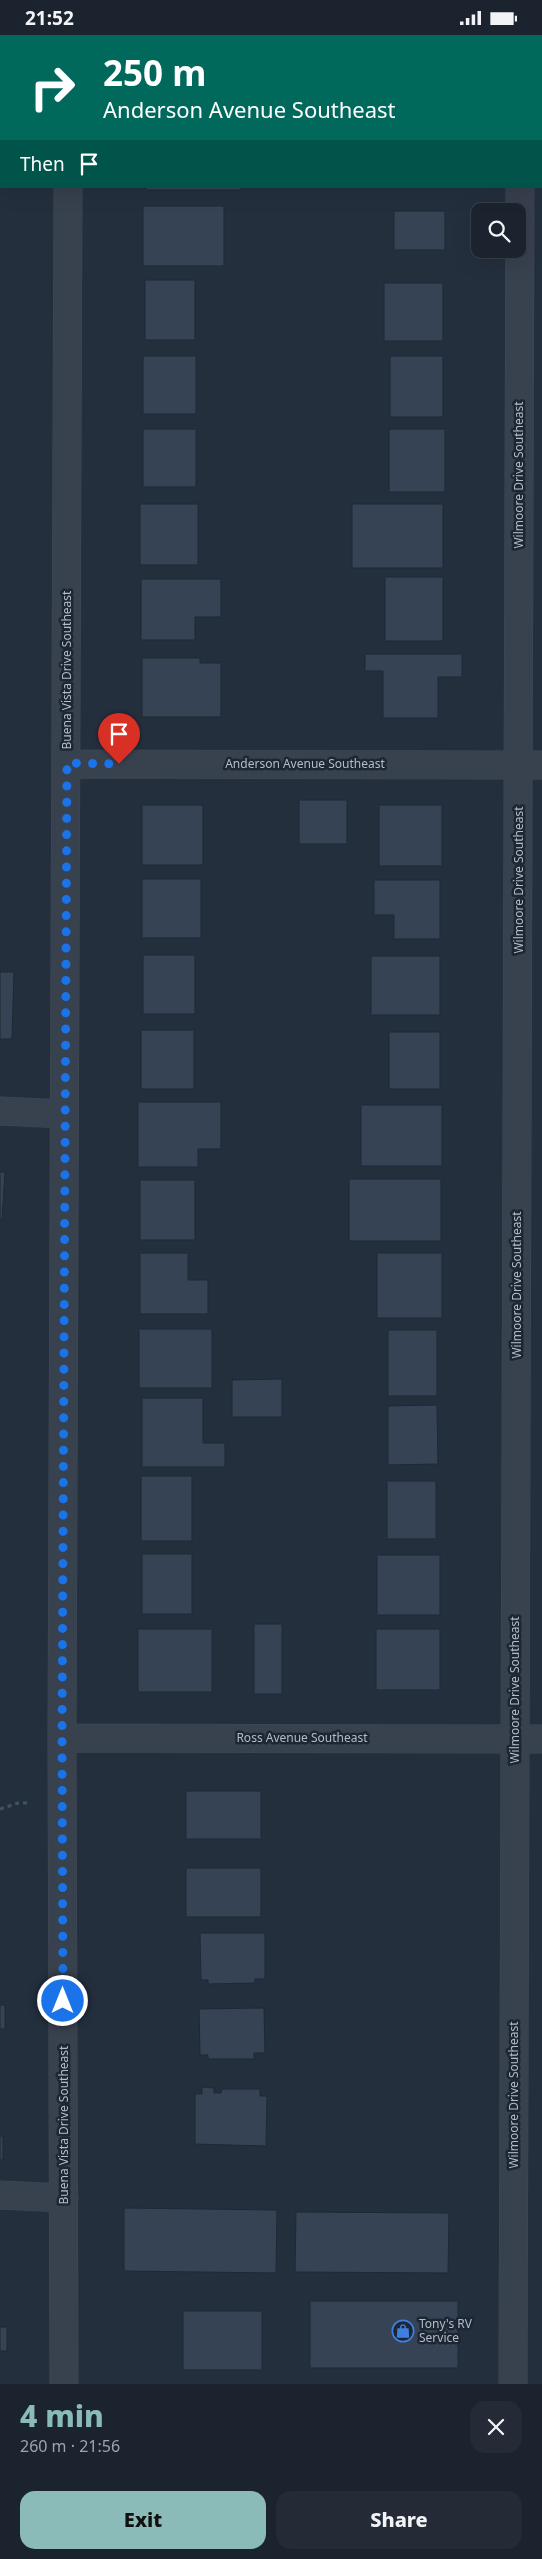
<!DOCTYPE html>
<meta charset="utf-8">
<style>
body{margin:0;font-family:"Noto Sans",sans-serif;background:#242b36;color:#f1f3f6;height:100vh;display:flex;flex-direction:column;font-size:19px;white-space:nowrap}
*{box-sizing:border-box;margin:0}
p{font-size:16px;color:#a0a4aa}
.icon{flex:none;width:28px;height:28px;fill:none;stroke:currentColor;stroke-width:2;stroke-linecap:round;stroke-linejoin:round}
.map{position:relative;height:2349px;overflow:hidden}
.drawer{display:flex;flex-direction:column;background:#1b232e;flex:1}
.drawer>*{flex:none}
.top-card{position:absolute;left:0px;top:0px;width:542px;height:152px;box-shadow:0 5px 20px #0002,0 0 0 1px #39404a;background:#00695c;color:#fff;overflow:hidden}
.buttons{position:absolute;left:471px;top:168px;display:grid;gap:10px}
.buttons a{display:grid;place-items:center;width:55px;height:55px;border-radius:10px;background:#1b232e;box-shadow:0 5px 20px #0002,0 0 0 1px #39404a;font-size:25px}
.pin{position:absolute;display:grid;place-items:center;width:42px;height:42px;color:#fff;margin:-51px -21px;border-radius:50% 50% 50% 0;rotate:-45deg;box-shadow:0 0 5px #0007}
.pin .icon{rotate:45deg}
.me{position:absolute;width:55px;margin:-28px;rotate:0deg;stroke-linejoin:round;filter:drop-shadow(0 0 4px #0008)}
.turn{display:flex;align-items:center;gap:18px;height:105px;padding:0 20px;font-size:22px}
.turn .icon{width:65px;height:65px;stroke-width:2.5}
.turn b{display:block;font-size:35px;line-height:42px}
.then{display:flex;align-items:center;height:48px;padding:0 20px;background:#0003;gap:10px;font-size:19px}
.round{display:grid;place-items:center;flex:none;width:52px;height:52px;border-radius:15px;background:#242b36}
.headline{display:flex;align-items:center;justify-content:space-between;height:85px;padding:0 20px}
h1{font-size:30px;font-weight:800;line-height:38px;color:#8bbbb9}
.primary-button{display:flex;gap:10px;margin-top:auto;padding:10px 20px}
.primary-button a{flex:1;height:58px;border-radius:15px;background:#8bbbb9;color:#111;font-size:20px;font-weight:800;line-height:58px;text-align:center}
.primary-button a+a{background:#242b36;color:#f1f3f6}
.status{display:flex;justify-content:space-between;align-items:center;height:35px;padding:0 25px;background:#1b232e;direction:ltr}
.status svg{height:14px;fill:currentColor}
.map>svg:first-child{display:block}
.building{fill:#364354;stroke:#1f2835}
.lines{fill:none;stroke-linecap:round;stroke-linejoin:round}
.minor-casing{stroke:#414a57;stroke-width:29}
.path{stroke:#3f5557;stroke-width:3;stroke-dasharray:4 4;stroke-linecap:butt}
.minor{stroke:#38414e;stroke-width:28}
.route{stroke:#1a73e8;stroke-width:9;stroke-dasharray:0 16.2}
.labels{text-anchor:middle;stroke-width:5;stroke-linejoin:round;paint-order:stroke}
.street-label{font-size:12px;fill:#b4bcc9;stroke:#1d2633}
.poi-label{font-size:12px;fill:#b4bcc9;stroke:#1d2633;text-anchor:start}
</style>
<div class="status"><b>21:52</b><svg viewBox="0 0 49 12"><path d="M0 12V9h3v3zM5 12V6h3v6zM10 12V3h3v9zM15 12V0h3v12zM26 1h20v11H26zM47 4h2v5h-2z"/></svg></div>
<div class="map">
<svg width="542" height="2349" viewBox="0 0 542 2349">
<rect width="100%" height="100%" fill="#242f3e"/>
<path class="building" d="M143,0H224V1H143Z
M394,0H443V1H394Z
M146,151H241V155H146Z
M143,171H224V231H143Z
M394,176H445V215H394Z
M145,245H195V305H145Z
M384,248H443V306H384Z
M143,321H196V379H143Z
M390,321H443V382H390Z
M143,394H196V452H143Z
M389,394H445V457H389Z
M140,469H198V530H140Z
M352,469H443V533H352Z
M385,542H443V606H385Z
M141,544H221V582H195V605H141Z
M365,619H462V642H438V683H383V636H365Z
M142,623H200V628H221V682H142Z
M299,765H347V809H299Z
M142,770H203V830H142Z
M379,770H442V831H379Z
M142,844H201V903H142Z
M374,845H440V904H394V880H374Z
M143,920H195V979H143Z
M371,921H440V980H371Z
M0,937H14L12,1004H0Z
M141,995H194V1054H141Z
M389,997H440V1054H389Z
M138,1067H221V1114H198V1132H138Z
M361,1070H442V1131H361Z
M0,1137H5L2,1185H0Z
M349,1144H441V1206H349Z
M140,1145H195V1205H140Z
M140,1218H188V1245H208V1279H140Z
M377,1218H442V1283H377Z
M139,1294H212V1353H139Z
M388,1295H437V1361H388Z
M282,1344V1382H232V1345Z
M142,1363H203V1408H225V1432H142Z
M437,1370L438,1429L388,1430V1371Z
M141,1441H192V1506H141Z
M387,1446H436V1504H387Z
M142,1519H192V1579H142Z
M377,1520H440V1580H377Z
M254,1589H282V1659H254Z
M138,1594H212V1657H138Z
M376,1594H440V1655H376Z
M186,1756H261V1804H186Z
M186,1833H261V1882H186Z
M200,1898H265V1944H255V1948L208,1949V1945H201Z
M0,1970H5V1994H0Z
M264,1973L265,2018H254V2024H208V2020H200L199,1974Z
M202,2052L214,2053V2058H221L222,2054H260V2061H267L266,2111L195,2109V2059H202Z
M0,2101H3V2125H0Z
M124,2173L277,2175L276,2238L124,2236Z
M296,2177L449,2178L448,2238L295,2237Z
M310,2266H458V2333H310Z
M183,2276H262V2335H183Z
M0,2292H7V2316H0Z"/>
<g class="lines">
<g class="minor-casing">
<path id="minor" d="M69,1V0
M520,1V0
M67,729L542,730
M0,1076L64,1079
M62,1703L542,1704
M0,2160L64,2163
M64,2349L62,1703L68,151
M513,2349L520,151"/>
</g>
<path class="path" d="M0,1774L18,1768H29"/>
<use href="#minor" class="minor"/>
</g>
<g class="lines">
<path class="route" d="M63,1966L62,1703L67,728L119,729"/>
</g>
<defs>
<g id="shop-ring" transform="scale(1.125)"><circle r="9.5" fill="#1d2633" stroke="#3f7fe0" stroke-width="1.5"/><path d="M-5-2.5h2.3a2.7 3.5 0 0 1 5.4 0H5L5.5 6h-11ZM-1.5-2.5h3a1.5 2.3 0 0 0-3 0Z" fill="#3f7fe0"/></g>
</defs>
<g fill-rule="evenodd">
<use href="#shop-ring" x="403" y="2296"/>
</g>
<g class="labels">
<g class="street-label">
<text transform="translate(519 440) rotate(-90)" y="4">Wilmoore Drive Southeast</text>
<text transform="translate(67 635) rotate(-90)" y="4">Buena Vista Drive Southeast</text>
<text x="305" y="733">Anderson Avenue Southeast</text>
<text transform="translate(519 845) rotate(-90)" y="4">Wilmoore Drive Southeast</text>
<text transform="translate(517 1250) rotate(-90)" y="4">Wilmoore Drive Southeast</text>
<text transform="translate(515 1655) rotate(-90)" y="4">Wilmoore Drive Southeast</text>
<text x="302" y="1707">Ross Avenue Southeast</text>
<text transform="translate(514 2060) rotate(-90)" y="4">Wilmoore Drive Southeast</text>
<text transform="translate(64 2090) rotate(-90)" y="4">Buena Vista Drive Southeast</text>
</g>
<g class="poi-label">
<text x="419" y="2293">Tony's RV<tspan x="419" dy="14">Service</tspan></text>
</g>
</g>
</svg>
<div class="buttons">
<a><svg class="icon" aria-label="search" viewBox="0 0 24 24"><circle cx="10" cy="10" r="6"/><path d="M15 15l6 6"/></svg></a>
</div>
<div class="pin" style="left:119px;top:729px;background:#d93025"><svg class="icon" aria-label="arrive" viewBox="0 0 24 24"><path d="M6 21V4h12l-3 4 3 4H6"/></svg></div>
<svg class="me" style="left:63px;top:1966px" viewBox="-20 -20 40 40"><circle r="17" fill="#1a73e8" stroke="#fff" stroke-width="3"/><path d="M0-11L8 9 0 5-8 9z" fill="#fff"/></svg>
<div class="top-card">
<div class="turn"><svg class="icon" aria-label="right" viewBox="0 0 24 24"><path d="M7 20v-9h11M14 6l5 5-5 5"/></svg><div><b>250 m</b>Anderson Avenue Southeast</div></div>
<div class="then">Then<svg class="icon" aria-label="arrive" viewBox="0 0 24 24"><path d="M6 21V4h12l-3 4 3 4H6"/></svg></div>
</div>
</div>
<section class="drawer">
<div class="headline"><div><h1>4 min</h1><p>260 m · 21:56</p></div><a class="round"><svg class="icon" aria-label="close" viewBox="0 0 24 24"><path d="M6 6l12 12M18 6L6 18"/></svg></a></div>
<div class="primary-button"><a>Exit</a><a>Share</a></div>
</section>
